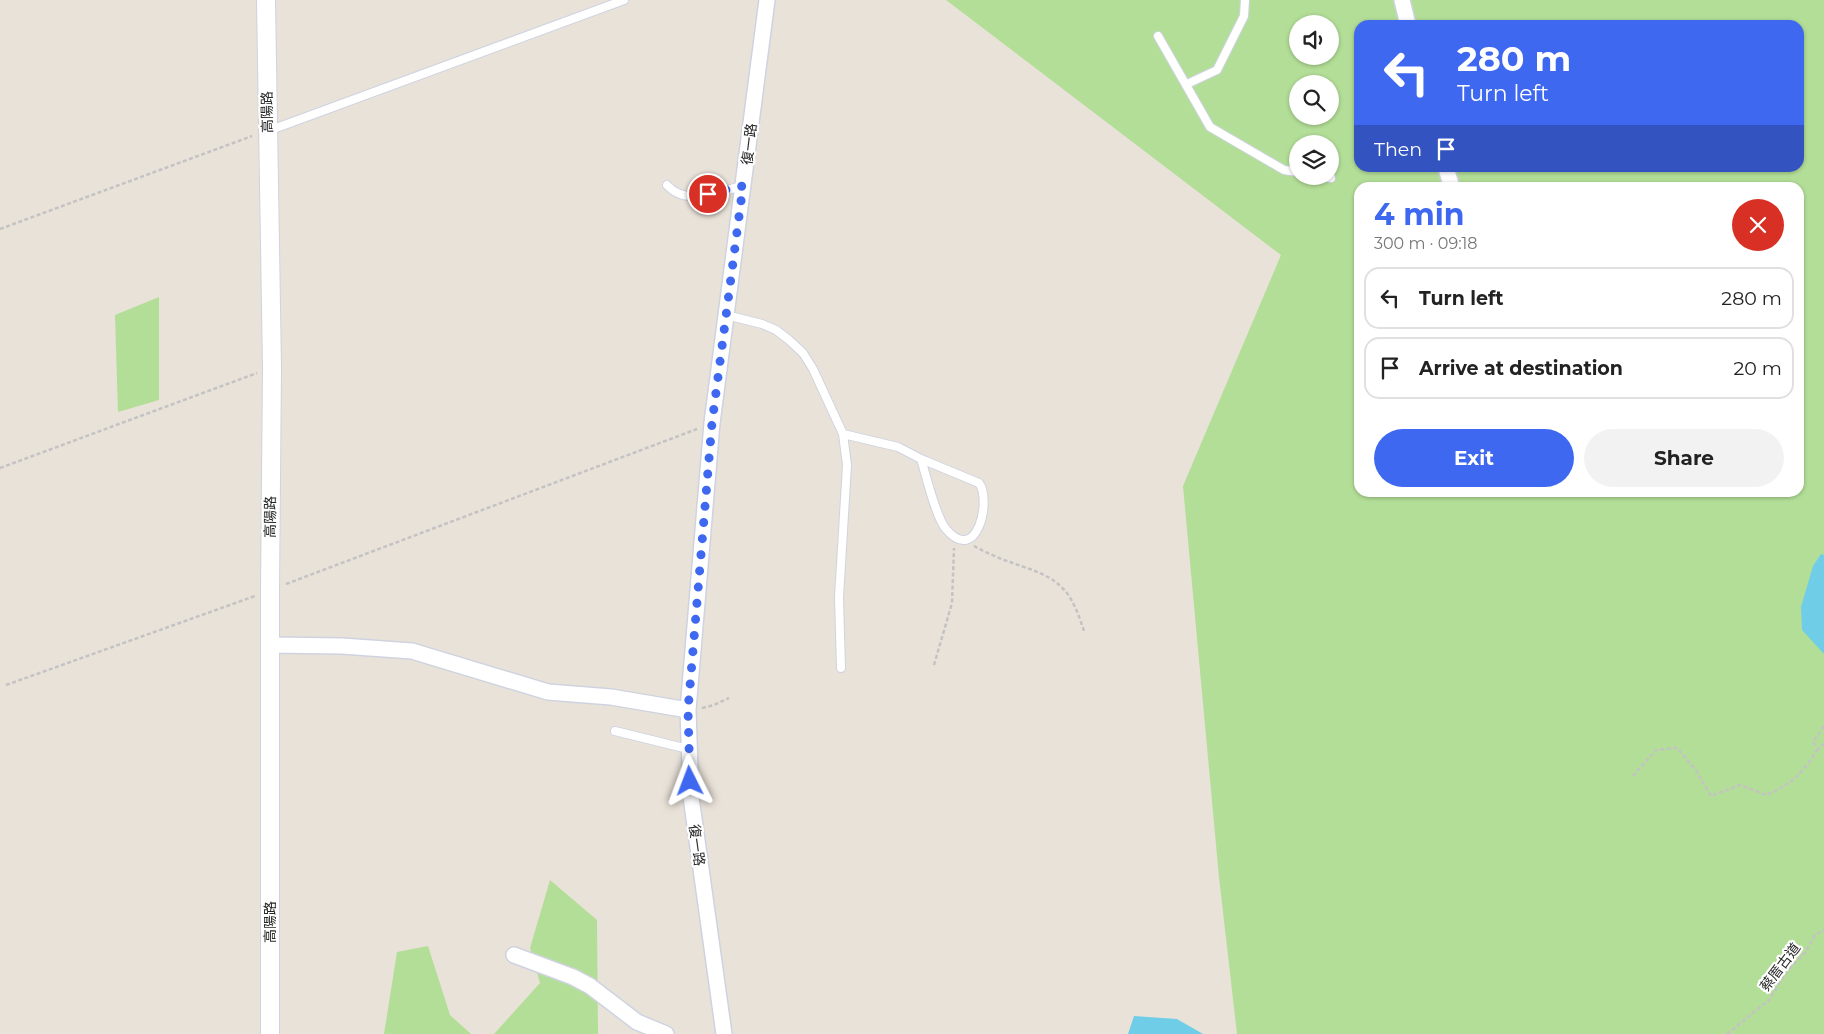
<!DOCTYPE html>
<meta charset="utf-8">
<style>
body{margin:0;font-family:Montserrat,"Noto Sans TC",sans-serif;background:#f2f2f2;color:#222;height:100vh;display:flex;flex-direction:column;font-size:19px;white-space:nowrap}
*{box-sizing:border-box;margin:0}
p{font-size:16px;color:#767676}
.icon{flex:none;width:28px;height:28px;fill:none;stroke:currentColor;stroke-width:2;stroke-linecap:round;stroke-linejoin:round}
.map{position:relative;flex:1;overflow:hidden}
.side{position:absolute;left:1354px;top:182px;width:450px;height:315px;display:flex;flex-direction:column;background:#fff;border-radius:15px;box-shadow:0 1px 4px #0004}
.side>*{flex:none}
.banner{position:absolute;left:1354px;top:20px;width:450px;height:152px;border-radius:15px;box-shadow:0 1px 4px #0004;background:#3f68f1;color:#fff;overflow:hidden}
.controls{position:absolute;left:1289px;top:15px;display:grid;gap:10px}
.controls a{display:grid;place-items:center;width:50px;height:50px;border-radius:50%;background:#fff;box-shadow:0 1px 4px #0004;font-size:25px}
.pin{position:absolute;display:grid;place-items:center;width:42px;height:42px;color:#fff;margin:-21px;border:2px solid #fff;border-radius:50%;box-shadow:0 1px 5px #0007}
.me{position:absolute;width:55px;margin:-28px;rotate:357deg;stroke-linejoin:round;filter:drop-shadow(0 0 4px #0008)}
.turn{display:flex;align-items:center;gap:18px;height:105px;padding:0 20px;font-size:22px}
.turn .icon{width:65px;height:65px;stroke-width:2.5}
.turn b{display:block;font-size:35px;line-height:42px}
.then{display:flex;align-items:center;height:48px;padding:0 20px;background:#0003;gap:10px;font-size:19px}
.round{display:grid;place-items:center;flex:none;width:52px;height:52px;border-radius:26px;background:#f2f2f2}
.overview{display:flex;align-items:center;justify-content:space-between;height:85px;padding:0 20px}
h1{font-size:30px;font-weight:700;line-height:38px;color:#3f68f1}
.action{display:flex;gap:10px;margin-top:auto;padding:10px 20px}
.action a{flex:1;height:58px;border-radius:30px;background:#3f68f1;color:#fff;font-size:20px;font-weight:700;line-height:58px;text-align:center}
.action a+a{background:#f2f2f2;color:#222}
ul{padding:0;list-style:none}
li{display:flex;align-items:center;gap:15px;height:62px;margin:0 10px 8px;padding:0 10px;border:2px solid #e0e0e0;border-radius:15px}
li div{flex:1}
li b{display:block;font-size:19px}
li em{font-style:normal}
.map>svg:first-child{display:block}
.green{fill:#b3de97;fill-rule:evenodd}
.water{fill:#6fcde8}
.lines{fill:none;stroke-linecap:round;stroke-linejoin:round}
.service-casing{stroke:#cfd3e0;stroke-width:10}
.minor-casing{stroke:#cfd3e0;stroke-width:18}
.tertiary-casing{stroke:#cfd3e0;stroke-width:20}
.path{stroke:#c3c3c3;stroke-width:2.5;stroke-dasharray:4 2.5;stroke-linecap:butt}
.service{stroke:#fff;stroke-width:8}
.minor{stroke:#fff;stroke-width:15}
.tertiary{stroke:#fff;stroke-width:18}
.route{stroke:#3f68f1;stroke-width:9;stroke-dasharray:0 16.2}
.labels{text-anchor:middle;stroke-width:4.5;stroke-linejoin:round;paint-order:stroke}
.street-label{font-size:14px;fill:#272727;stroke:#fff}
</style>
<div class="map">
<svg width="1824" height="1034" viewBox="0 0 1824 1034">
<rect width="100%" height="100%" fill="#e9e2d9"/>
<path class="green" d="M946,0H1824V1034H1237L1219,877L1183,486L1281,255ZM1298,24H1330V56H1298ZM1359,25H1799V168H1359ZM1298,84H1330V116H1298ZM1298,144H1330V176H1298ZM1359,188H1799V492H1359Z
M159,297V400L118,412L115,315Z
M550,880L597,920L598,1034H494L540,983L530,948Z
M428,946L450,1015L471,1034H384L397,952Z"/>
<path class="water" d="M1821,554L1824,555V654L1802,630L1801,607L1813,566Z
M1134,1016L1177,1019L1203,1034H1128Z"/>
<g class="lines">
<g class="service-casing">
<path id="service" d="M1158,36L1210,127L1284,170L1298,172
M1187,84L1217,70L1244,16L1245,0
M268,131L624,0
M1322,176L1331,178
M667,185C686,207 719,191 743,186
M726,315L762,324L776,330L789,340L803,353L813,369L843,434L847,465L839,597L841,668
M843,434L898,447L921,459C926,475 936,518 946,529C977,566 992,500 979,483L921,459
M615,731L688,749"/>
</g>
<g class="minor-casing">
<path id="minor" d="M1402,0L1408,25
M1446,168L1452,188
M270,645L342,646L412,651L548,692L611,697L688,710
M514,955L573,977L590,986L637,1022L666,1034
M724,1034L691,797L688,710L712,423L767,0"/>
</g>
<g class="tertiary-casing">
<path id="tertiary" d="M266,0L272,368L270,591V1034"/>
</g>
<path class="path" d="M0,229L252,136
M0,468L257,373
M974,546C985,552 998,558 1010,562C1031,570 1055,575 1069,596C1076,607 1080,619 1084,631
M286,584L697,429
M934,665L952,603L954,548
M6,685L255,596
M702,708L714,705L729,698
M1824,726L1813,742L1818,749L1824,744
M1633,776L1656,750L1677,748L1695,769L1711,796L1740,785L1766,795C1793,784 1802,773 1818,749
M1727,1034L1769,1000L1787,971L1805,953L1815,935L1824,930"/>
<use href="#service" class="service"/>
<use href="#minor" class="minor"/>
<use href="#tertiary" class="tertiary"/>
</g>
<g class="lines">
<path class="route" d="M690,781L688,710L712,423L743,186L708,194"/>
</g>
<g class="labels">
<g class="street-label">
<text transform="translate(267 112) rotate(-91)" y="5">高陽路</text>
<text transform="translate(749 144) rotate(-83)" y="5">復一路</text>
<text transform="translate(270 517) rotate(-89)" y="5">高陽路</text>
<text transform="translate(697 845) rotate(82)" y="5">復一路</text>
<text transform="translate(270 922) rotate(-90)" y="5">高陽路</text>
<text transform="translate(1780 967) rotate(-53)" y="5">蔡厝古道</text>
</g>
</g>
</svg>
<div class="controls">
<a><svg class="icon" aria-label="sound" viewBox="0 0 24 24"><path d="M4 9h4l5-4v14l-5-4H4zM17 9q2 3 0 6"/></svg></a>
<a><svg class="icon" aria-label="search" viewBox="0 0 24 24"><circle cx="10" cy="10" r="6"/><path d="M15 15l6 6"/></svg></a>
<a><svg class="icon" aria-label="layers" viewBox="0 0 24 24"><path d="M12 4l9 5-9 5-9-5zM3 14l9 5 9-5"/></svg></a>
</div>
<div class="pin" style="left:708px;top:194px;background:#d93025"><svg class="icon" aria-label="arrive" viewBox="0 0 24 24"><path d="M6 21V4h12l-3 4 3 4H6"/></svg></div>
<svg class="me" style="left:690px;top:781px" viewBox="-20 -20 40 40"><path d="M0-17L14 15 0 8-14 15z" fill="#3f68f1" stroke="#fff" stroke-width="4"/></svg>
<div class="banner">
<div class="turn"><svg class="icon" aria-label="left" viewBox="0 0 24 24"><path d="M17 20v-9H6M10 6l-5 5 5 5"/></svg><div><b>280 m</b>Turn left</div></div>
<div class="then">Then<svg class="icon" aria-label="arrive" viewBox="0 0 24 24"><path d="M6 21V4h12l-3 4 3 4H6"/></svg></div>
</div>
<section class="side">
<div class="overview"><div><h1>4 min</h1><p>300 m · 09:18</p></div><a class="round" style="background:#d93025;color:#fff"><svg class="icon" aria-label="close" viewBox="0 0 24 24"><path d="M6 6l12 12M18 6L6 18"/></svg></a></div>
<ul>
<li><svg class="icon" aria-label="left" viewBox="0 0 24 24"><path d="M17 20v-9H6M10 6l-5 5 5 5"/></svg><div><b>Turn left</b></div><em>280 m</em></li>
<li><svg class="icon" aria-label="arrive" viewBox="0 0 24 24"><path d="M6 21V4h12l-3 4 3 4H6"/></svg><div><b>Arrive at destination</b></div><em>20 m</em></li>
</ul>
<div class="action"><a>Exit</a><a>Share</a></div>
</section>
</div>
